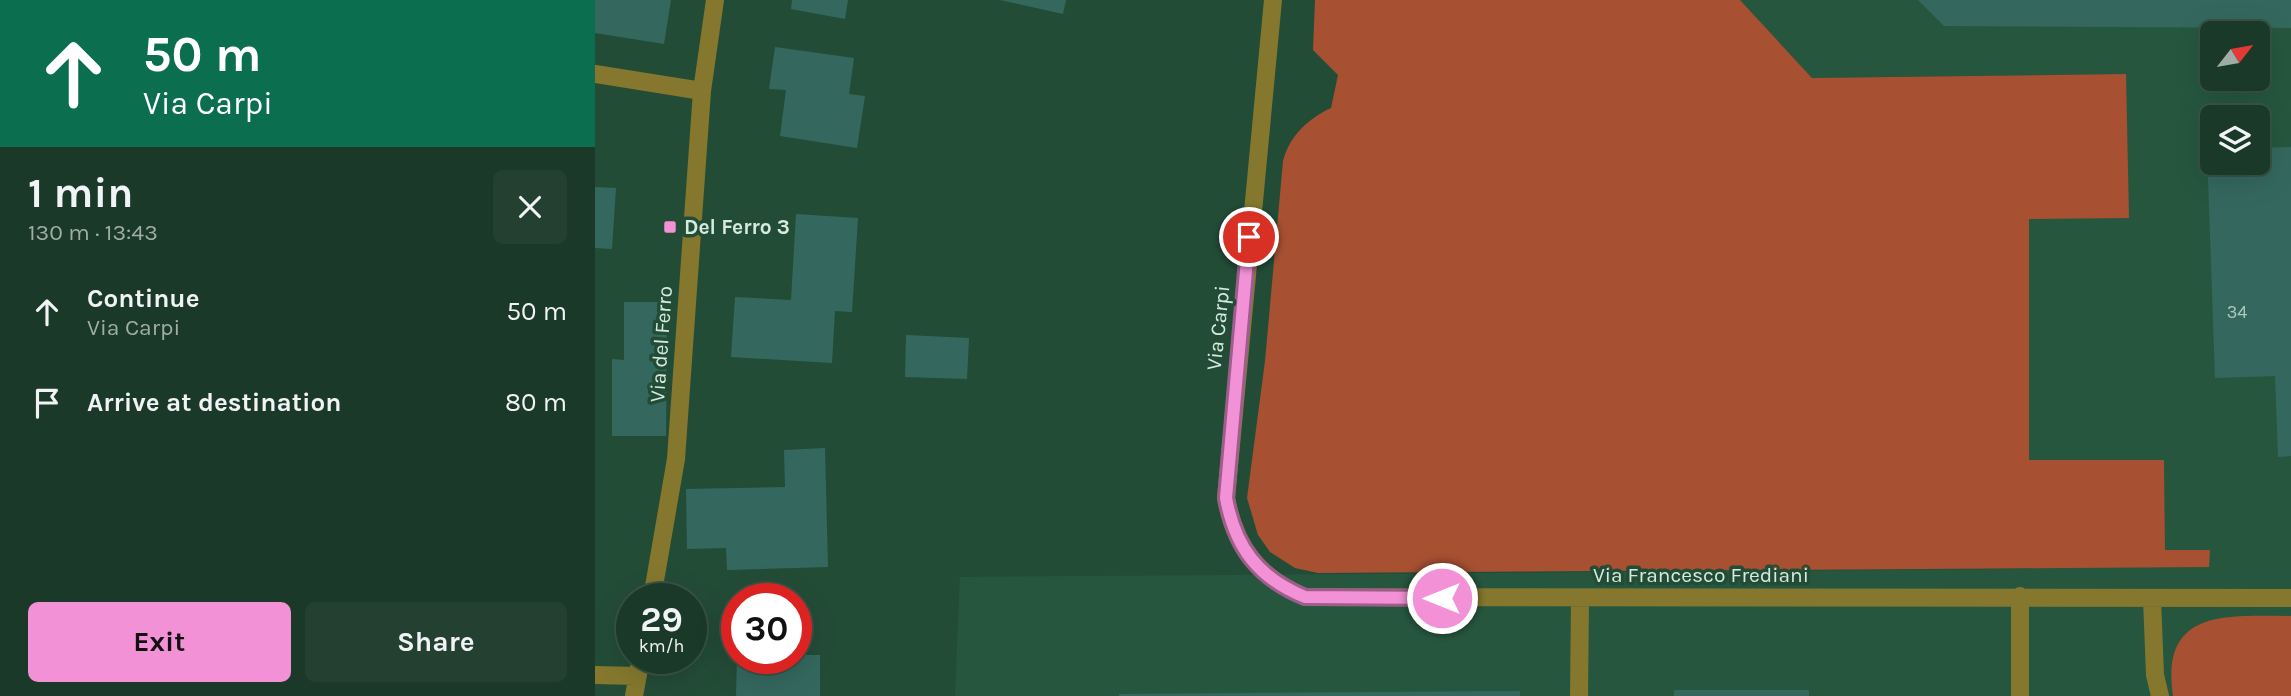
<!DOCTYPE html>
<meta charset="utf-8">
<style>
body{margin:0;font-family:Karla,sans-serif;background:#234031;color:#f1f3f6;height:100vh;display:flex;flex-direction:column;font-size:26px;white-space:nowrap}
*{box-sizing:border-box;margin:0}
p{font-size:23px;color:#9faca8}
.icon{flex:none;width:38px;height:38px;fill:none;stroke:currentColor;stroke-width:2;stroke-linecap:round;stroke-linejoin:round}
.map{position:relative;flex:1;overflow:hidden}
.panel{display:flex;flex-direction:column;background:#1a3929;width:595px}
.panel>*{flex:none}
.guide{background:#0b6e4f;color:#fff;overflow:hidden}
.needle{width:46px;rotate:59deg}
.tools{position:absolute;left:1605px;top:21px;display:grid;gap:14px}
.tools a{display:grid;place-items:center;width:70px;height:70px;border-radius:10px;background:#1a3929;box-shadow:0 7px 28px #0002,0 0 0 2px #385346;font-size:35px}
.speed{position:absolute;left:21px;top:583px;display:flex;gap:14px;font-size:35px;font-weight:700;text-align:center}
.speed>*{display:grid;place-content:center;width:91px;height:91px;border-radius:50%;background:#1a3929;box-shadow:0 7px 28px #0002,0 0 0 2px #385346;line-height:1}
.speed small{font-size:18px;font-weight:400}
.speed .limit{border:10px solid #d22;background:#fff;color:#111}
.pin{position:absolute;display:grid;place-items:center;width:60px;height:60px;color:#fff;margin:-30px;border:4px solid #fff;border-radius:50%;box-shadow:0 2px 7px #0007}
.me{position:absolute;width:77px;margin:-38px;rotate:270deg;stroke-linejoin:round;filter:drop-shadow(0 0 5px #0008)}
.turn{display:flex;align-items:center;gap:24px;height:147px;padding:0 28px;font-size:32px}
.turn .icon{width:91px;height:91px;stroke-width:2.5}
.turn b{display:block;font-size:49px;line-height:60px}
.round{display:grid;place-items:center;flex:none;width:74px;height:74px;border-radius:10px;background:#234031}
.headline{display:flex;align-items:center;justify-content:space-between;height:119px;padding:0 28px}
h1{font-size:42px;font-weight:700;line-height:52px}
.button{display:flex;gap:14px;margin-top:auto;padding:14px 28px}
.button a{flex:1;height:80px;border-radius:10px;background:#f391d6;color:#111;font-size:28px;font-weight:700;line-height:80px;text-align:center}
.button a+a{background:#234031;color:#f1f3f6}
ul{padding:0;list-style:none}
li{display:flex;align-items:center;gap:21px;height:91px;padding:0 28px}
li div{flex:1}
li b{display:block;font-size:26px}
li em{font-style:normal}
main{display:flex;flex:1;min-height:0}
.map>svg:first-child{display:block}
.built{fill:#26573e;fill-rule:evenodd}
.green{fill:#a75032}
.building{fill:#34685e}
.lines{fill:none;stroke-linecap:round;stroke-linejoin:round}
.minor{stroke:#85782e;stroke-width:18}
.route-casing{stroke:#9e5e8b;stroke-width:18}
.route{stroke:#f391d6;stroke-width:12}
.poi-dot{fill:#f391d6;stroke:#234c37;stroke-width:2.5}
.labels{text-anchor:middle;stroke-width:7;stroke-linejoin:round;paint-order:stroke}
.number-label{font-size:18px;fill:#adcabd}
.poi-label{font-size:21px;font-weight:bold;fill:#d5ebdd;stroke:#234c37;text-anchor:start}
.street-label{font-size:21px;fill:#d5ebdd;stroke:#234c37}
</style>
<main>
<section class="panel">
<div class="guide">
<div class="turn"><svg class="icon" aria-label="ahead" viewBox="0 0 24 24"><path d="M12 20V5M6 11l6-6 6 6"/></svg><div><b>50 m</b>Via Carpi</div></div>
</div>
<div class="headline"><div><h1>1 min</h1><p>130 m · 13:43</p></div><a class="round"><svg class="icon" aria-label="close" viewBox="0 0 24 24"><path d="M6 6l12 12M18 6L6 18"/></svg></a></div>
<ul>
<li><svg class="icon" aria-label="ahead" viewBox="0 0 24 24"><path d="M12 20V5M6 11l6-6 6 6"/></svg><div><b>Continue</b><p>Via Carpi</p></div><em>50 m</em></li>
<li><svg class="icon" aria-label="arrive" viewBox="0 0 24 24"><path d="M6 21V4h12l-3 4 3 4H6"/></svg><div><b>Arrive at destination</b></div><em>80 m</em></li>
</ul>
<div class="button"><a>Exit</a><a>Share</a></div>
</section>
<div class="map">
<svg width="1696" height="696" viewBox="0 0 1696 696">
<rect width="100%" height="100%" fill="#234c37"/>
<path class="built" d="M1145,0H1696V696H360L365,577L1430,569L1615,550H1570L1569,460L1434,461V219L1531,74L1217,78ZM1617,33H1662V79H1617ZM1617,117H1662V163H1617Z"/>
<path class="green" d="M720,0H1145L1217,78L1531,74L1534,218L1434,219V460H1569L1570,550H1615L1614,567L723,573L700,568L675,552L663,535L652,498L670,361L688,161C695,135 713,119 736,108L743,75L718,50Z
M1696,616V696H1578C1565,608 1632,616 1696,616Z"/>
<path class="building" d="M0,0H76L69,44L0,33Z
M197,0H253L250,19L196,9Z
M405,0H471L468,14Z
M1323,0H1696V28L1349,26Z
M180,47L259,58L254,94L270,96L262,148L185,136L191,90L174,89Z
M1696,147V456L1683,457L1680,376L1620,378L1612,150H1617V163H1662V148Z
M0,187L21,188L17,249L0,248Z
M201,214L263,218L257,312L240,311L237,363L136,357L140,297L196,300Z
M29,302H72L71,436H17V359L29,360Z
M311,335L374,338L372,379L310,377Z
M230,448L233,567L132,570L131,548L92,549L91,489L190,487L189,450Z
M201,655H225V696H141L142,658H201Z
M1079,690H1214V696H1079Z
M925,691V696H524V694Z"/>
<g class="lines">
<path class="minor" d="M678,0L631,498C640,547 663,577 710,597L1696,598
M0,74L107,91
M1425,596V696
M57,598L81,459L107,91L120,0
M1557,599L1560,675L1565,696
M0,675L42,676
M39,696L46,658
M984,696L985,599"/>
</g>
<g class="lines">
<g class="route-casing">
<path id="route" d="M654,237L631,498C640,547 663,578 710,597L847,598"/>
</g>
<use href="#route" class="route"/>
</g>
<rect class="poi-dot" x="68" y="220" width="14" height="14" rx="3.5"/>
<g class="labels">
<g class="number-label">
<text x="1642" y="318">34</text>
</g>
<g class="poi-label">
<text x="89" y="234">Del Ferro 3</text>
</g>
<g class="street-label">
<text transform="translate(623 328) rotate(-84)" y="7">Via Carpi</text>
<text transform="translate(66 344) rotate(-86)" y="7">Via del Ferro</text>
<text x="1106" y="582">Via Francesco Frediani</text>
</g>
</g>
</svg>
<div class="tools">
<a><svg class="needle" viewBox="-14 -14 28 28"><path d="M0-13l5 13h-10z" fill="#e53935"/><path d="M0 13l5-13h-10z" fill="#9faca8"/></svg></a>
<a><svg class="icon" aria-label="layers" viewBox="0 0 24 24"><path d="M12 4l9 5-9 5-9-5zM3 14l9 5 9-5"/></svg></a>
</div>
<div class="speed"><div>29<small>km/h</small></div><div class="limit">30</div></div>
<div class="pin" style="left:654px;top:237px;background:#d93025"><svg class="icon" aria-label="arrive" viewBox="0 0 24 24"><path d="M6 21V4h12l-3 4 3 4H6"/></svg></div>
<svg class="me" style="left:847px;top:598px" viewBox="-20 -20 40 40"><circle r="17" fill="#f391d6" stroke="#fff" stroke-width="3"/><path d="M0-11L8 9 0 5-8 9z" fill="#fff"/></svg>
</div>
</main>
